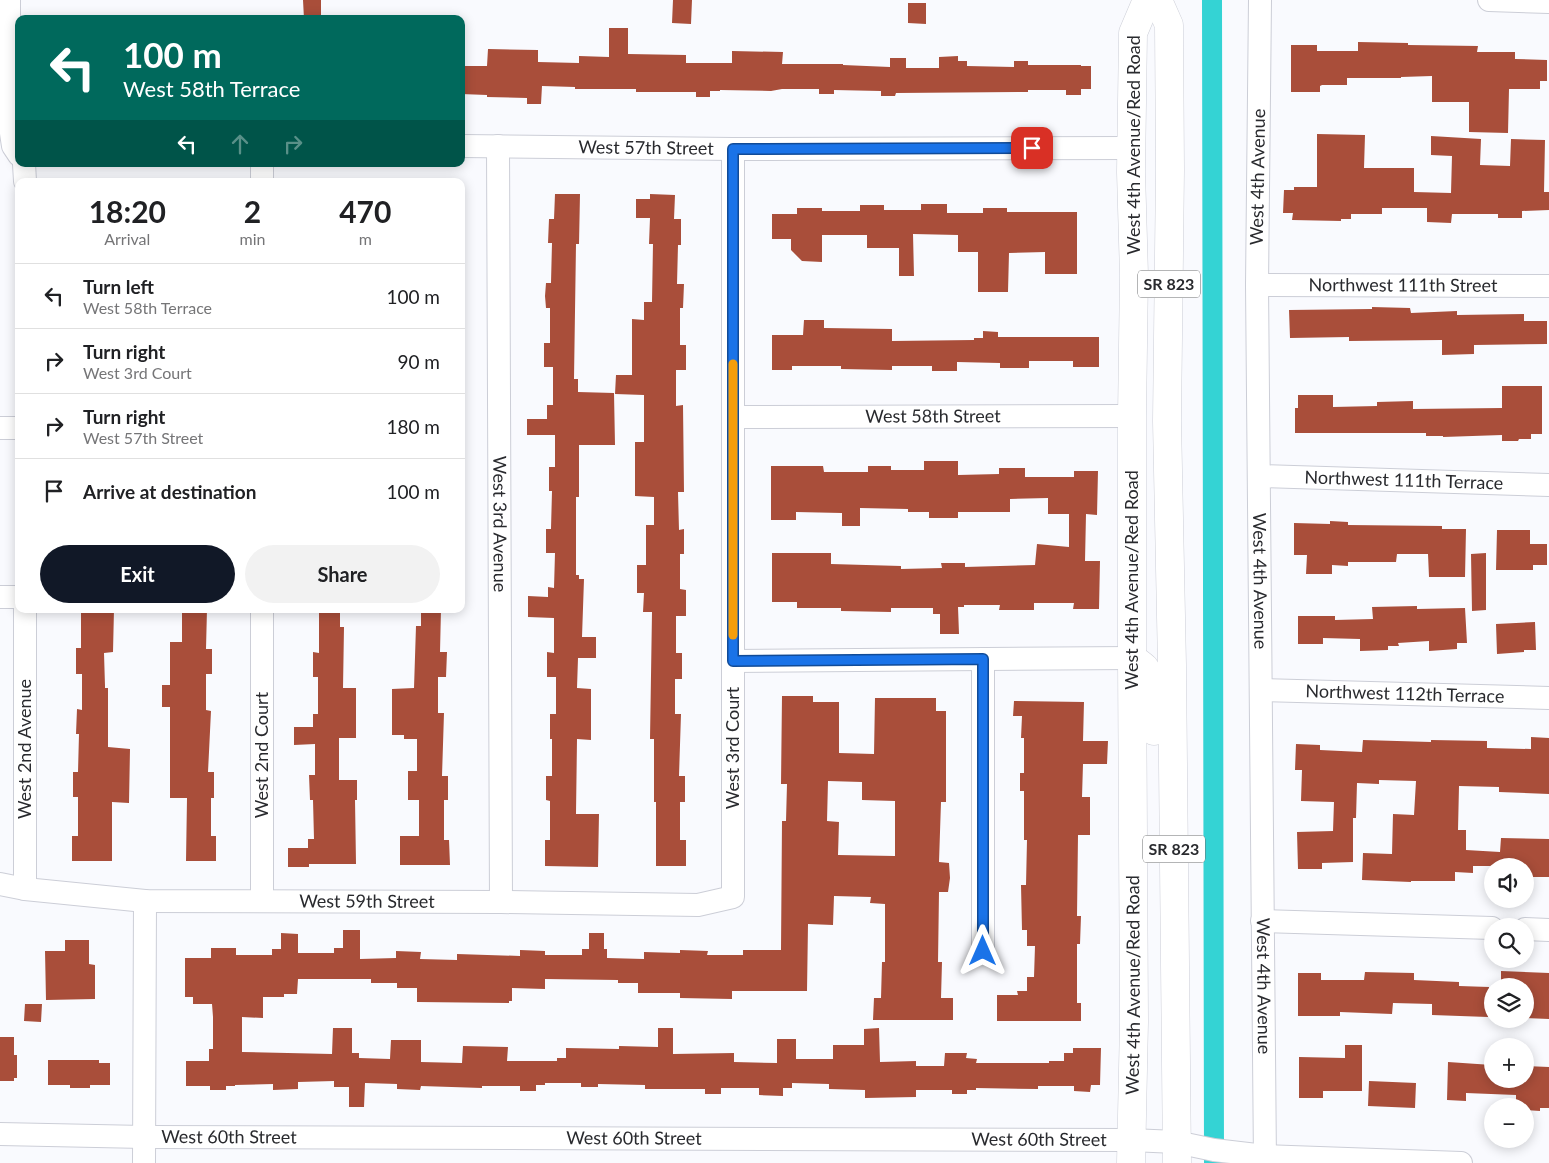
<!DOCTYPE html>
<meta charset="utf-8">
<style>
body{margin:0;font-family:Lato,sans-serif;background:#f2f2f2;color:#202124;height:100vh;display:flex;flex-direction:column;font-size:19px;white-space:nowrap}
*{box-sizing:border-box;margin:0}
p{font-size:16px;color:#757577}
.icon{flex:none;width:28px;height:28px;fill:none;stroke:currentColor;stroke-width:2;stroke-linecap:round;stroke-linejoin:round}
.map{position:relative;flex:1;overflow:hidden}
.drawer{position:absolute;left:15px;top:178px;width:450px;height:435px;display:flex;flex-direction:column;background:#fff;border-radius:10px;box-shadow:0 2px 12px #0003}
.drawer>*{flex:none}
.guide{position:absolute;left:15px;top:15px;width:450px;height:152px;border-radius:10px;box-shadow:0 2px 12px #0003;background:#00695c;color:#fff;overflow:hidden}
.buttons{position:absolute;left:1484px;top:858px;display:grid;gap:10px}
.buttons a{display:grid;place-items:center;width:50px;height:50px;border-radius:50%;background:#fff;box-shadow:0 2px 12px #0003;font-size:25px}
.pin{position:absolute;display:grid;place-items:center;width:42px;height:42px;color:#fff;margin:-21px;border-radius:10px;box-shadow:0 2px 8px #0006}
.me{position:absolute;width:55px;margin:-28px;rotate:0deg;stroke-linejoin:round;filter:drop-shadow(0 0 4px #0008)}
.turn{display:flex;align-items:center;gap:18px;height:105px;padding:0 25px;font-size:22px}
.turn .icon{width:65px;height:65px;stroke-width:2.5}
.turn b{display:block;font-size:35px;line-height:42px}
.lanes{display:flex;align-items:center;height:48px;padding:0 25px;background:#0003;justify-content:center;gap:25px;direction:ltr}
.lanes .off{opacity:.35}
.eta{display:flex;justify-content:space-evenly;align-items:center;height:85px;text-align:center}
.eta b{font-size:30px;font-weight:700;line-height:35px}
.button{display:flex;gap:10px;margin-top:auto;padding:10px 25px}
.button a{flex:1;height:58px;border-radius:30px;background:#111827;color:#fff;font-size:20px;font-weight:700;line-height:58px;text-align:center}
.button a+a{background:#f2f2f2;color:#202124}
ul{padding:0;list-style:none}
li{display:flex;align-items:center;gap:15px;height:65px;padding:0 25px;border-top:1px solid #e0e0e0}
li div{flex:1}
li b{display:block;font-size:19px}
li em{font-style:normal}
.map>svg:first-child{display:block}
.lines{fill:none;stroke-linecap:round;stroke-linejoin:round}
.canal{stroke:#34d3d4;stroke-width:20}
.building{fill:#a94e3a;fill-rule:evenodd}
.minor-casing{stroke:#ccced7;stroke-width:24}
.major-casing{stroke:#ccced7;stroke-width:29}
.minor{stroke:#fff;stroke-width:22}
.major{stroke:#fff;stroke-width:28}
.route-casing{stroke:#114b97;stroke-width:12}
.route{stroke:#1a73e8;stroke-width:9}
.slow{stroke:#f59e0b;stroke-width:9}
.labels{text-anchor:middle;stroke-width:5;stroke-linejoin:round;paint-order:stroke}
.shield{fill:#fff;stroke:#696a6d;stroke-width:1}
.shield-label{font-size:16px;font-weight:bold;fill:#292a2e}
.street-label{font-size:18px;fill:#292a2e;stroke:#fff}
</style>
<div class="map">
<svg width="1549" height="1163" viewBox="0 0 1549 1163">
<rect width="100%" height="100%" fill="#f9fafe"/>
<g class="lines">
<path class="canal" d="M1212,0L1214,1163"/>
</g>
<path class="building" d="M303,0H321V19H304Z
M673,0H692L691,24L672,23Z
M908,3H926V24L908,23Z
M609,28H628V54L686,55V63H732V51L783,52L782,64H843V65L890,67V58H906V68H939V57L958,56V61H967V66L1014,67V61H1028V65H1081V66H1091V89H1081V95H1066V90H1028V92L896,93L895,96H881V91L834,90V94H819V89H782L771,91L720,90V91H710V97H696V92H636V89H575V87L542,86L541,104H527V98L487,97V95L461,94V66H487L488,49L538,50V62L579,63V56L609,57Z
M1358,42L1408,43V45L1478,46L1477,52H1515V59L1547,60V81H1540V89H1509L1508,133L1469,132V102H1432V76L1401,77V78H1347V85H1322L1320,86V92H1291V45H1317V51H1358Z
M1317,134L1365,135L1364,168H1414V192L1451,193L1452,156L1431,155V136L1481,139L1480,165L1510,166L1511,139L1545,140L1544,192H1549V210L1522,211V218H1498V214H1452L1451,223L1427,222V208H1382V214H1351V219H1341V221L1292,220L1293,213H1283L1284,190H1294V187H1317Z
M555,194H580L579,244H576L574,379H578V392L614,393L615,445H579V497H576V575H579V579H584L582,637H596V658H578L577,688L591,689V740L577,739L576,814H599L598,867L545,866V840H550V801L546,800V776H552V739H550V714H556V677H547V652L554,653V618L528,617V596L548,597V587L554,588L555,553H546V529H551L552,491H549V467H555V435H527V419H547V405H553V367H544V343H550V308H546L545,296L546,283H551L552,243H548L549,219H554Z
M650,194L675,195L674,219H681V245H678L677,284H684L683,308H680V345H686V370H676V406L683,405L684,492H678L679,530L684,529V554H680V589L686,590V616H676V653H682V679H675V714H681L679,776H685V802H680V840H686V866H656V802H654V739H650L652,612H643L644,593H637V565H646V525H654V497L635,496V442H644V395L615,394L616,375H632V319L644,320V302H652L653,244H649L650,218H636V199H650Z
M921,204H947V213H983V208H1007V212H1077V274H1045V252L1009,253L1008,292H978V252H958V235L913,234L914,276H899V248H867V235H822V262L802,261L791,250V239H772V214H797V208H822V211H860V205H884V210H921Z
M1372,307L1410,308L1411,313L1457,311V315L1524,314V321H1547V344L1474,345V354L1442,355V340L1349,341V337L1290,338L1289,310L1372,309Z
M804,320H824V328L892,329V341L974,340V338H983V331L998,332V337H1099V367H1073V361H1029V368H1000V363L957,362V371H932V366H892V370L841,369V366H792V370H772V335H803Z
M1502,386H1542V434H1531V439H1519L1518,441H1502V435L1443,437V436H1426V433H1295V408H1298V395H1333V407L1377,406V402L1413,401V409L1502,408Z
M924,461H958V475L999,474V468H1025V477H1074V471H1098L1097,515L1086,514L1085,561H1100L1099,609H1073L1074,603H1034V610H999L1000,605H964V607H958L959,634H940V614H933V608H891V612L841,611V608H797V602H772V553H831V564L901,566V569L942,568L941,563H965V567L1035,565L1037,544L1069,547V514H1048V498L1010,499V512H958V518H929V512H908V509L860,508V526H842V513L796,512V520H771V466H823L824,472H868V466H891V470H924Z
M1330,521L1348,522V525L1442,526V529H1466L1465,577H1429L1428,554H1397L1396,562H1348V566L1332,565V574H1306L1307,555H1294V523L1330,524Z
M1497,530H1530V544H1547V565H1533V570H1496Z
M1486,553V610L1472,611L1471,554Z
M1417,606V609L1465,608L1467,643H1457V649L1429,651V641L1398,643L1399,646H1388V650L1360,651V639L1323,638V644H1298V616H1335V620L1373,619L1372,607Z
M81,609H114L113,652L104,653L105,686V688H108V747L130,749L129,803L112,802V861H72V836H78V797H73V772H78L79,734H76L77,709L82,710V674H76V648H81Z
M182,609H207L206,649H212V674H206V710L211,711L208,772H214V798H211V836H216V861H186L187,798H170V707H162V685H170V642H182Z
M319,609H340V627H344L343,688H356V738H339V780H357V800H355L356,864H309V867H288V848H308V839H314L313,800H310L309,775H315V744L294,745V727H313V714H318V677H313V652L319,653Z
M421,609H441L440,652H447L446,677H438V713H444L442,776H448V800H444V840H449L450,865H400V836H419V800H408V771H417V739H404V735H392V689L414,688L416,626H421Z
M1535,622L1536,650H1524V652L1497,654L1496,624Z
M782,696H813V702H839V753L874,754L875,698H936V711H946V802H941L939,862L949,863L950,878L948,892H939L938,962H942L941,998H953V1020H873L874,998H881L882,962H885V904L870,903L871,897L834,896L833,925L808,924L807,991H732V999L680,998V993H638V983H618V980L545,979V989L512,988V1001H509V1003L417,1002V988H397V983H371V979H298L297,994H284V997H263V1018L242,1017V1052L332,1054L333,1028H352V1053H359V1058L390,1059L391,1040H421V1062L462,1063L463,1046L508,1047L507,1061H557V1058H566V1048L619,1049V1046L658,1047V1028H673V1054L734,1053V1062L777,1063V1039H796V1059H833V1045H864V1029L879,1028L880,1062L916,1061V1066H944L945,1053H967L966,1058L977,1059L976,1063H1049V1061H1064V1053H1073V1048H1101L1100,1085H1091L1090,1092L1074,1091V1086H1038V1089L976,1088V1090H967V1094H952V1090H916V1097L865,1098V1090L829,1089V1084L792,1083V1088H783V1096L759,1095V1088H721V1094H705V1089H645V1085L598,1084V1087H581V1083H545V1085H536V1091H520V1086H482V1088L421,1086L420,1090L397,1089V1084L365,1083L364,1107H349V1087H334V1081L298,1082V1089L273,1090V1084L235,1085V1086H226V1090H210V1086H186V1061H209V1049H213V1017L212,1004H193V997H185V958H211V948H236V955H272V949H281V933L298,934V953H334V948H343V930H360V959L396,958V951L421,952L420,959L457,960V954L520,956V950L545,951V955H582V949H589V933H604V949H607V958L644,959V952L680,953V950L708,951L707,955H743V950H781L782,821H786L787,784H781ZM828,781L862,782V800L895,801V856L838,855L839,822L827,821Z
M1014,701L1084,702L1083,741H1108L1107,764H1083L1082,797H1090V835H1078L1077,916H1081L1080,944H1077V1003H1081V1021H997V995H1018L1017,991H1027V977H1034L1035,946H1027V930H1022L1021,885H1026L1027,840H1024V791H1020V773H1024V738H1021L1022,716H1013Z
M1531,737L1549,738V794L1499,792V787L1459,786L1458,830H1466V850L1500,852L1501,838L1549,839V877H1525V866H1473V873L1455,872V881H1411V882L1362,880L1363,853L1392,854L1393,814L1414,815L1416,781L1379,780V784L1357,783L1356,818H1353V862L1322,863V869H1298L1297,832L1333,831L1334,802L1301,801L1302,770H1295L1296,744L1320,745V750L1362,752L1363,740L1431,742V740L1487,741V748L1531,749Z
M65,940H89V964L95,965V999L46,1000L45,951H65Z
M1501,971L1549,973V1019L1525,1018V986H1501Z
M1365,972L1414,973V980L1459,982V986L1489,987L1488,1017L1432,1015V1004L1393,1003L1392,1014L1340,1012V1016H1298V973H1321V980H1364Z
M25,1004H42L41,1022L24,1021Z
M0,1037H14V1055H17V1078H14V1081H0Z
M1345,1045H1362V1091H1323V1098H1299V1057L1345,1058Z
M48,1060H99V1063H110V1085H90V1088H70V1085H48Z
M1448,1062L1492,1065V1079H1525V1066L1549,1067V1108H1540V1111L1525,1110V1106H1516V1095L1466,1093V1101L1447,1100Z
M1369,1081L1416,1083L1415,1108L1368,1106Z"/>
<g class="lines">
<g class="minor-casing">
<g id="minor">
<path d="M9,0V120L13,146L19,155"/>
<path id="s1" d="M1260,0L1257,285L1265,1163"/>
<path d="M1489,0L1549,2"/>
<path id="s2" d="M461,146L733,149L1132,148"/>
<path id="s3" d="M498,146L501,902"/>
<path d="M24,164L25,181"/>
<path d="M262,164V181"/>
<path id="s4" d="M1257,285L1549,286"/>
<path id="s5" d="M733,417L1132,416"/>
<path d="M0,428H19"/>
<path id="s6" d="M1259,476L1549,485"/>
<path d="M0,597H19"/>
<path d="M262,609V901"/>
<path d="M733,661L1132,658"/>
<path id="s7" d="M1261,690L1549,698"/>
<path id="s8" d="M0,884L25,889L145,901L501,902L698,905L733,897V149"/>
<path d="M25,889V609"/>
<path d="M1262,921L1492,928"/>
<path d="M1525,929L1549,930"/>
<path d="M983,951V659"/>
<path id="s9" d="M0,1134L144,1137L1131,1140L1176,1142L1214,1150L1265,1156L1461,1163"/>
<path d="M144,1163L145,901"/>
</g>
</g>
<g class="major-casing">
<g id="major">
<path d="M1158,0L1169,25L1170,170L1167,421L1172,665L1177,1163"/>
<path d="M1132,658C1136,661 1141,664 1145,668C1156,681 1154,714 1154,731"/>
<path id="s10" d="M1131,1163L1134,1022L1132,658V416L1134,275L1131,172L1133,33L1147,0"/>
</g>
</g>
<use href="#minor" class="minor"/>
<use href="#major" class="major"/>
</g>
<g class="lines">
<g class="route-casing">
<path id="route" d="M983,951V659L733,661V149L1032,148"/>
</g>
<use href="#route" class="route"/>
<path class="slow" d="M733,364V635"/>
</g>
<g class="labels">
<g class="shield">
<rect x="1138" y="270.5" width="62" height="27" rx="4"/>
<rect x="1143" y="835.5" width="62" height="27" rx="4"/>
</g>
<g class="shield-label">
<text x="1169" y="290">SR 823</text>
<text x="1174" y="855">SR 823</text>
</g>
<g class="street-label">
<text transform="translate(1134 145) rotate(-90)" y="6">West 4th Avenue/Red Road</text>
<text dy="6" stroke="none"><textPath href="#s2" startOffset="185">West 57th Street</textPath></text>
<text transform="translate(1258 177) rotate(-89)" y="6">West 4th Avenue</text>
<text dy="6" stroke="none"><textPath href="#s4" startOffset="146">Northwest 111th Street</textPath></text>
<text dy="6" stroke="none"><textPath href="#s5" startOffset="200">West 58th Street</textPath></text>
<text dy="6" stroke="none"><textPath href="#s6" startOffset="145">Northwest 111th Terrace</textPath></text>
<text dy="6" stroke="none"><textPath href="#s3" startOffset="378">West 3rd Avenue</textPath></text>
<text transform="translate(1132 580) rotate(-90)" y="6">West 4th Avenue/Red Road</text>
<text dy="6" stroke="none"><textPath href="#s1" startOffset="581">West 4th Avenue</textPath></text>
<text dy="6" stroke="none"><textPath href="#s7" startOffset="144">Northwest 112th Terrace</textPath></text>
<text transform="translate(733 748) rotate(-90)" y="6">West 3rd Court</text>
<text transform="translate(25 749) rotate(-90)" y="6">West 2nd Avenue</text>
<text transform="translate(262 755) rotate(-90)" y="6">West 2nd Court</text>
<text dy="6" stroke="none"><textPath href="#s8" startOffset="368">West 59th Street</textPath></text>
<text dy="6" stroke="none"><textPath href="#s10" startOffset="178">West 4th Avenue/Red Road</textPath></text>
<text dy="6" stroke="none"><textPath href="#s1" startOffset="986">West 4th Avenue</textPath></text>
<text dy="6" stroke="none"><textPath href="#s9" startOffset="229">West 60th Street</textPath></text>
<text dy="6" stroke="none"><textPath href="#s9" startOffset="634">West 60th Street</textPath></text>
<text dy="6" stroke="none"><textPath href="#s9" startOffset="1039">West 60th Street</textPath></text>
</g>
</g>
</svg>
<div class="buttons">
<a><svg class="icon" aria-label="sound" viewBox="0 0 24 24"><path d="M4 9h4l5-4v14l-5-4H4zM17 9q2 3 0 6"/></svg></a>
<a><svg class="icon" aria-label="search" viewBox="0 0 24 24"><circle cx="10" cy="10" r="6"/><path d="M15 15l6 6"/></svg></a>
<a><svg class="icon" aria-label="layers" viewBox="0 0 24 24"><path d="M12 4l9 5-9 5-9-5zM3 14l9 5 9-5"/></svg></a>
<a>+</a>
<a>−</a>
</div>
<div class="pin" style="left:1032px;top:148px;background:#d93025"><svg class="icon" aria-label="arrive" viewBox="0 0 24 24"><path d="M6 21V4h12l-3 4 3 4H6"/></svg></div>
<svg class="me" style="left:983px;top:951px" viewBox="-20 -20 40 40"><path d="M0-17L14 15 0 8-14 15z" fill="#1a73e8" stroke="#fff" stroke-width="4"/></svg>
<div class="guide">
<div class="turn"><svg class="icon" aria-label="left" viewBox="0 0 24 24"><path d="M17 20v-9H6M10 6l-5 5 5 5"/></svg><div><b>100 m</b>West 58th Terrace</div></div>
<div class="lanes"><svg class="icon" aria-label="left" viewBox="0 0 24 24"><path d="M17 20v-9H6M10 6l-5 5 5 5"/></svg><svg class="icon off" aria-label="ahead" viewBox="0 0 24 24"><path d="M12 20V5M6 11l6-6 6 6"/></svg><svg class="icon off" aria-label="right" viewBox="0 0 24 24"><path d="M7 20v-9h11M14 6l5 5-5 5"/></svg></div>
</div>
<section class="drawer">
<div class="eta">
<div><b>18:20</b><p>Arrival</p></div>
<div><b>2</b><p>min</p></div>
<div><b>470</b><p>m</p></div>
</div>
<ul>
<li><svg class="icon" aria-label="left" viewBox="0 0 24 24"><path d="M17 20v-9H6M10 6l-5 5 5 5"/></svg><div><b>Turn left</b><p>West 58th Terrace</p></div><em>100 m</em></li>
<li><svg class="icon" aria-label="right" viewBox="0 0 24 24"><path d="M7 20v-9h11M14 6l5 5-5 5"/></svg><div><b>Turn right</b><p>West 3rd Court</p></div><em>90 m</em></li>
<li><svg class="icon" aria-label="right" viewBox="0 0 24 24"><path d="M7 20v-9h11M14 6l5 5-5 5"/></svg><div><b>Turn right</b><p>West 57th Street</p></div><em>180 m</em></li>
<li><svg class="icon" aria-label="arrive" viewBox="0 0 24 24"><path d="M6 21V4h12l-3 4 3 4H6"/></svg><div><b>Arrive at destination</b></div><em>100 m</em></li>
</ul>
<div class="button"><a>Exit</a><a>Share</a></div>
</section>
</div>
